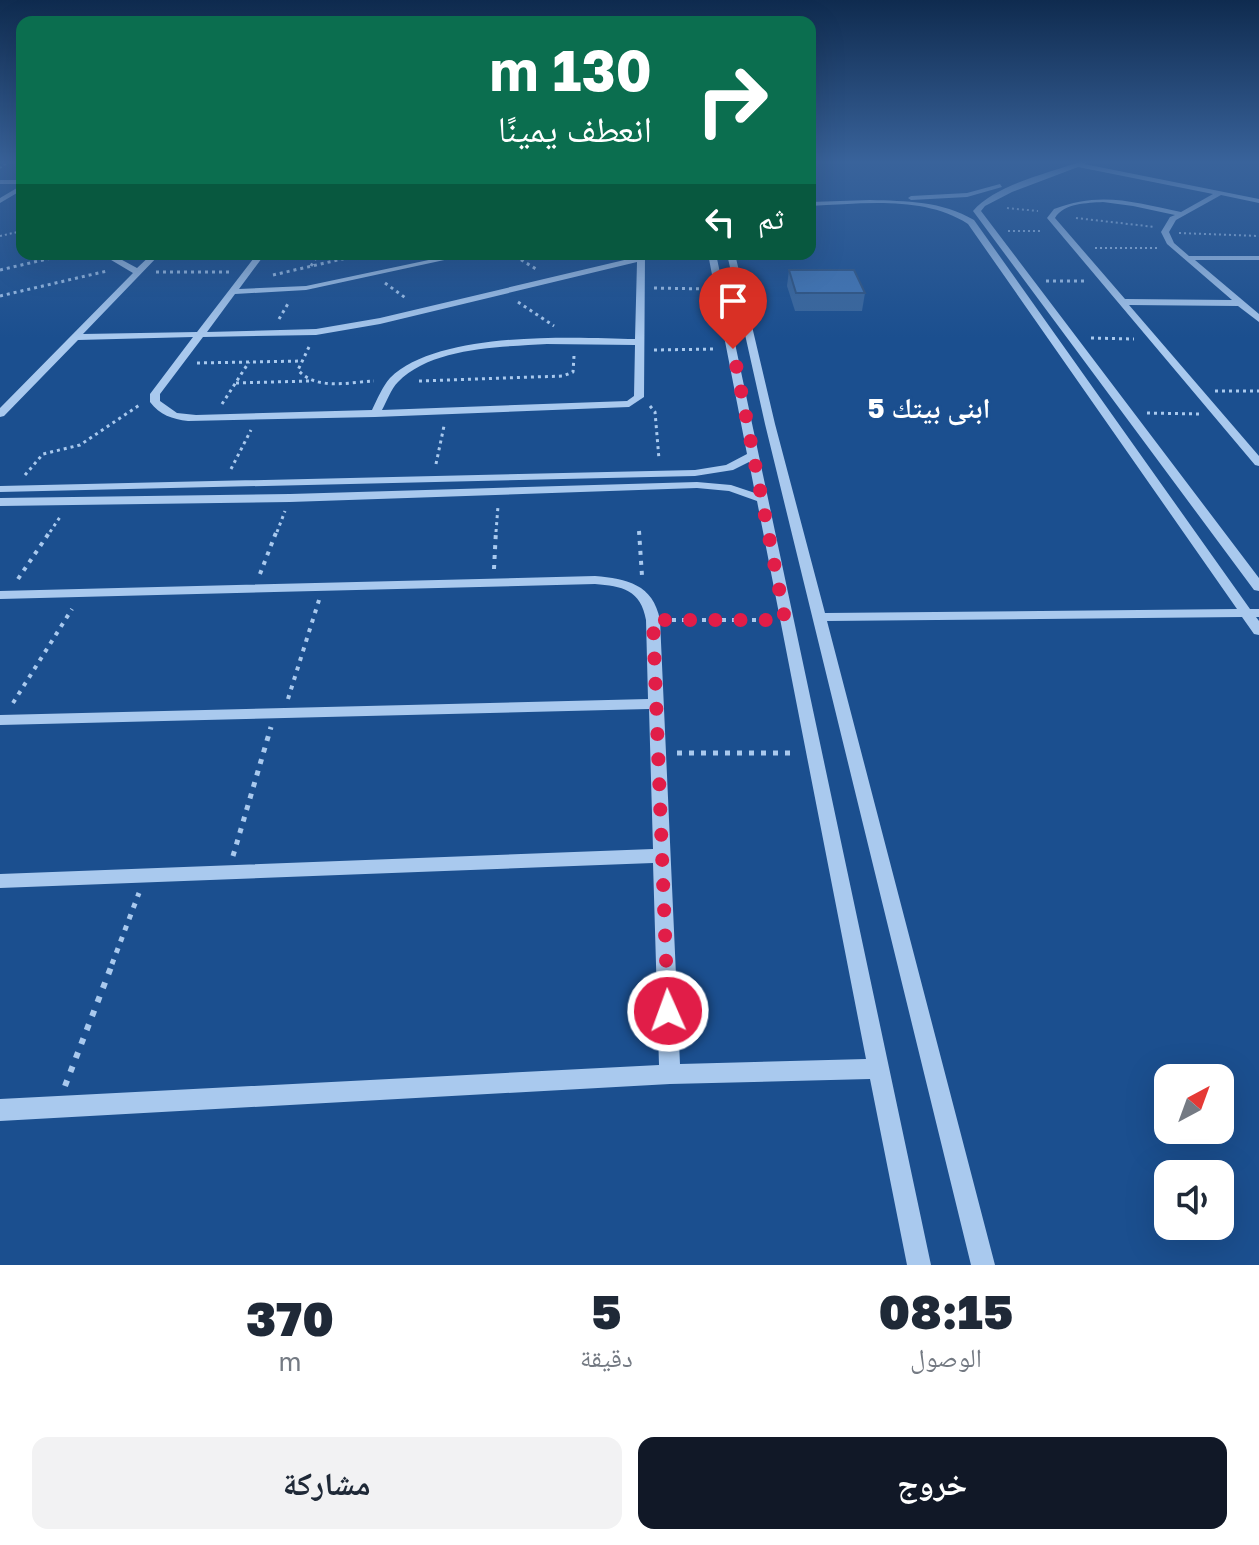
<!DOCTYPE html>
<html lang="ar">
<meta charset="utf-8">
<style>
body{margin:0;font-family:"Golos Text","Noto Naskh Arabic",sans-serif;background:#f2f2f3;color:#1f2937;direction:rtl;height:100vh;display:flex;flex-direction:column;font-size:30px;white-space:nowrap}
*{box-sizing:border-box;margin:0}
p{font-size:26px;color:#747a83}
.icon{flex:none;width:44px;height:44px;fill:none;stroke:currentColor;stroke-width:2;stroke-linecap:round;stroke-linejoin:round}
.map{position:relative;height:1265px;overflow:hidden;direction:ltr}
.panel{display:flex;flex-direction:column;background:#fff;flex:1}
.panel>*{flex:none}
.banner{position:absolute;left:16px;top:16px;width:800px;height:244px;border-radius:16px;box-shadow:0 8px 32px #0002;direction:rtl;background:#0b6e4f;color:#fff;overflow:hidden}
.needle{width:52px;rotate:41deg}
.tools{position:absolute;left:1154px;top:1064px;display:grid;gap:16px}
.tools a{display:grid;place-items:center;width:80px;height:80px;border-radius:16px;background:#fff;box-shadow:0 8px 32px #0002;font-size:40px}
.pin{position:absolute;display:grid;place-items:center;width:68px;height:68px;color:#fff;margin:-82px -34px;border-radius:50% 50% 50% 0;rotate:-45deg;box-shadow:0 0 8px #0007}
.pin .icon{rotate:45deg}
.me{position:absolute;width:88px;margin:-44px;rotate:358deg;stroke-linejoin:round;filter:drop-shadow(0 0 6px #0008)}
.turn{display:flex;align-items:center;gap:28px;height:168px;padding:0 32px;font-size:36px}
.turn .icon{width:104px;height:104px;stroke-width:2.5}
.turn b{display:block;font-size:56px;line-height:68px}
.then{display:flex;align-items:center;height:76px;padding:0 32px;background:#0003;gap:16px;font-size:30px}
.eta{display:flex;justify-content:space-evenly;align-items:center;height:136px;text-align:center}
.eta b{font-size:48px;font-weight:800;line-height:56px}
.cta{display:flex;gap:16px;margin-top:auto;padding:16px 32px}
.cta a{flex:1;height:92px;border-radius:16px;background:#111827;color:#fff;font-size:32px;font-weight:800;line-height:92px;text-align:center}
.cta a+a{background:#f2f2f3;color:#1f2937}
.map>svg:first-child{display:block}
.lines{fill:none;stroke-linecap:round;stroke-linejoin:round}
.path-far4{stroke:#a9c9ee;stroke-width:2;stroke-dasharray:2 3;stroke-linecap:butt}
.path-far3{stroke:#a9c9ee;stroke-width:3;stroke-dasharray:3 4;stroke-linecap:butt}
.path-far2{stroke:#a9c9ee;stroke-width:4;stroke-dasharray:4 6;stroke-linecap:butt}
.path-far1{stroke:#a9c9ee;stroke-width:5;stroke-dasharray:5 7;stroke-linecap:butt}
.path{stroke:#a9c9ee;stroke-width:6;stroke-dasharray:6 9;stroke-linecap:butt}
.minor{fill:#a9c9ee;fill-rule:evenodd}
.wall{fill:#3a679d}
.building{fill:#4478b7;stroke:#305480;stroke-width:2}
.route{stroke:#e11d48;stroke-width:14;stroke-dasharray:0 25.2}
.labels{text-anchor:middle;stroke-width:6;stroke-linejoin:round;paint-order:stroke}
.far-district-label{font-size:28px;font-weight:bold;fill:#fff;stroke:#1b4f8f}
</style>
<div class="map">
<svg width="1259" height="1265" viewBox="0 0 1259 1265">
<rect width="100%" height="100%" fill="#1b4f8f"/>
<g class="lines">
<path class="path-far4" d="M0,168L10,161
M1007,208L1038,211
M1076,218L1155,227
M1008,231H1043
M1179,233L1259,236
M0,236L22,231
M1095,248H1158
M511,254L518,258
M51,258L70,254
M316,258L318,254
M346,258L365,254"/>
<path class="path-far3" d="M515,256L536,269
M311,266L317,256
M0,270L60,256
M156,272H231
M273,275L355,256
M1046,281H1085
M385,283L407,299
M654,288L706,289
M0,296L107,271
M518,302L554,326
M279,319L289,302
M1091,338L1134,339
M309,347L298,370C316,391 350,382 374,381
M654,350L717,349
M197,363L302,361
M419,381L563,376L573,372L574,356
M236,383L310,381
M1215,391H1259
M222,404L249,362
M650,406L655,412L659,459
M1147,413L1199,414
M436,464L444,426
M231,469L251,430
M25,475L43,454L80,445L141,404
M50,532L60,517
M277,532L285,511
M496,532L498,506"/>
<path class="path-far2" d="M639,531L642,576
M494,569L496,530
M260,574L277,530
M18,579L51,530
M672,620H771
M288,699L319,600
M13,703L72,609"/>
<path class="path-far1" d="M677,753H796
M233,856L271,727
M112,964L139,893"/>
<path class="path" d="M65,1086L113,962"/>
<path class="minor" d="M1082,161H1090L1084,164L1259,199V203L1221,195L1176,220L1169,232L1174,243L1189,256H1259V260H1195L1259,314V322L1238,306L1129,305L1259,456V466L1255,465L1047,218L1054,209C1100,191 1134,202 1181,212L1213,194L1078,167L1012,192L985,206L981,211L1259,578V591L1254,590L973,211C996,184 1050,173 1082,161ZM1103,202L1133,206L1175,215L1170,217L1161,232L1167,244L1232,300L1125,299L1055,218C1064,203 1087,203 1103,202Z
M0,180H22V184H0Z
M1000,184L1002,187L967,197L911,200L908,198L911,196L967,193Z
M22,185V190L0,203V198Z
M870,200C906,201 942,201 974,220L1250,609H1259V617H1256L1259,621V635L1254,634L1242,617L827,621L995,1265H971L765,424L727,254H735L775,424L825,613L1237,609L968,224C923,195 861,204 810,206V202Z
M101,254H111L137,268L152,254H160L83,334L197,332L257,254H265L239,289L306,286L457,254H472L306,290L235,294L207,332L316,329L380,318L637,257V254H645L644,397L629,407L375,417L188,421C172,419 160,415 150,402V394L193,337L78,340L4,416L0,417V408L133,273ZM637,262L635,339C571,337 438,331 390,378C382,387 377,400 372,410L196,415L177,413L160,401V394L203,337L316,335L380,324ZM547,344L635,345L634,396L627,401L382,410C387,401 391,389 398,382C432,347 501,347 547,344Z
M708,254H716L931,1265H907L870,1079L670,1084L0,1121V1099L659,1065L653,863L0,888V874L653,849L649,709L0,725V715L648,699L646,620C641,590 622,586 595,584L0,599V591L595,576C627,579 653,584 660,620L680,1064L866,1059L757,501L729,491L697,488L290,502L0,506V498L290,494L697,482L731,485L755,493L749,462L733,470L695,476L0,492V486L695,470L726,465L747,454Z"/>
</g>
<path class="wall" d="M789,270L865,293L862,311H795L787,286Z"/>
<path class="building" d="M789,270H854L865,293H796Z"/>
<linearGradient id="sky" x2="0" y2="1"><stop stop-color="#0f2b4f"/><stop offset="0.48" stop-color="#39639b"/><stop offset="1" stop-color="#39639b" stop-opacity="0"/></linearGradient>
<rect width="1259" height="338" fill="url(#sky)"/>
<g class="lines">
<path class="route" d="M668,1011L653,620H785L733,349"/>
</g>
<g class="labels">
<g class="far-district-label">
<text x="929" y="418">ابنى بيتك 5</text>
</g>
</g>
</svg>
<div class="tools">
<a><svg class="needle" viewBox="-14 -14 28 28"><path d="M0-13l5 13h-10z" fill="#e53935"/><path d="M0 13l5-13h-10z" fill="#747a83"/></svg></a>
<a><svg class="icon" aria-label="sound" viewBox="0 0 24 24"><path d="M4 9h4l5-4v14l-5-4H4zM17 9q2 3 0 6"/></svg></a>
</div>
<div class="pin" style="left:733px;top:349px;background:#d93025"><svg class="icon" aria-label="arrive" viewBox="0 0 24 24"><path d="M6 21V4h12l-3 4 3 4H6"/></svg></div>
<svg class="me" style="left:668px;top:1011px" viewBox="-20 -20 40 40"><circle r="17" fill="#e11d48" stroke="#fff" stroke-width="3"/><path d="M0-11L8 9 0 5-8 9z" fill="#fff"/></svg>
<div class="banner">
<div class="turn"><svg class="icon" aria-label="right" viewBox="0 0 24 24"><path d="M7 20v-9h11M14 6l5 5-5 5"/></svg><div><b>130 m</b>انعطف يمينًا</div></div>
<div class="then">ثم<svg class="icon" aria-label="left" viewBox="0 0 24 24"><path d="M17 20v-9H6M10 6l-5 5 5 5"/></svg></div>
</div>
</div>
<section class="panel">
<div class="eta">
<div><b>08:15</b><p>الوصول</p></div>
<div><b>5</b><p>دقيقة</p></div>
<div><b>370</b><p>m</p></div>
</div>
<div class="cta"><a>خروج</a><a>مشاركة</a></div>
</section>
